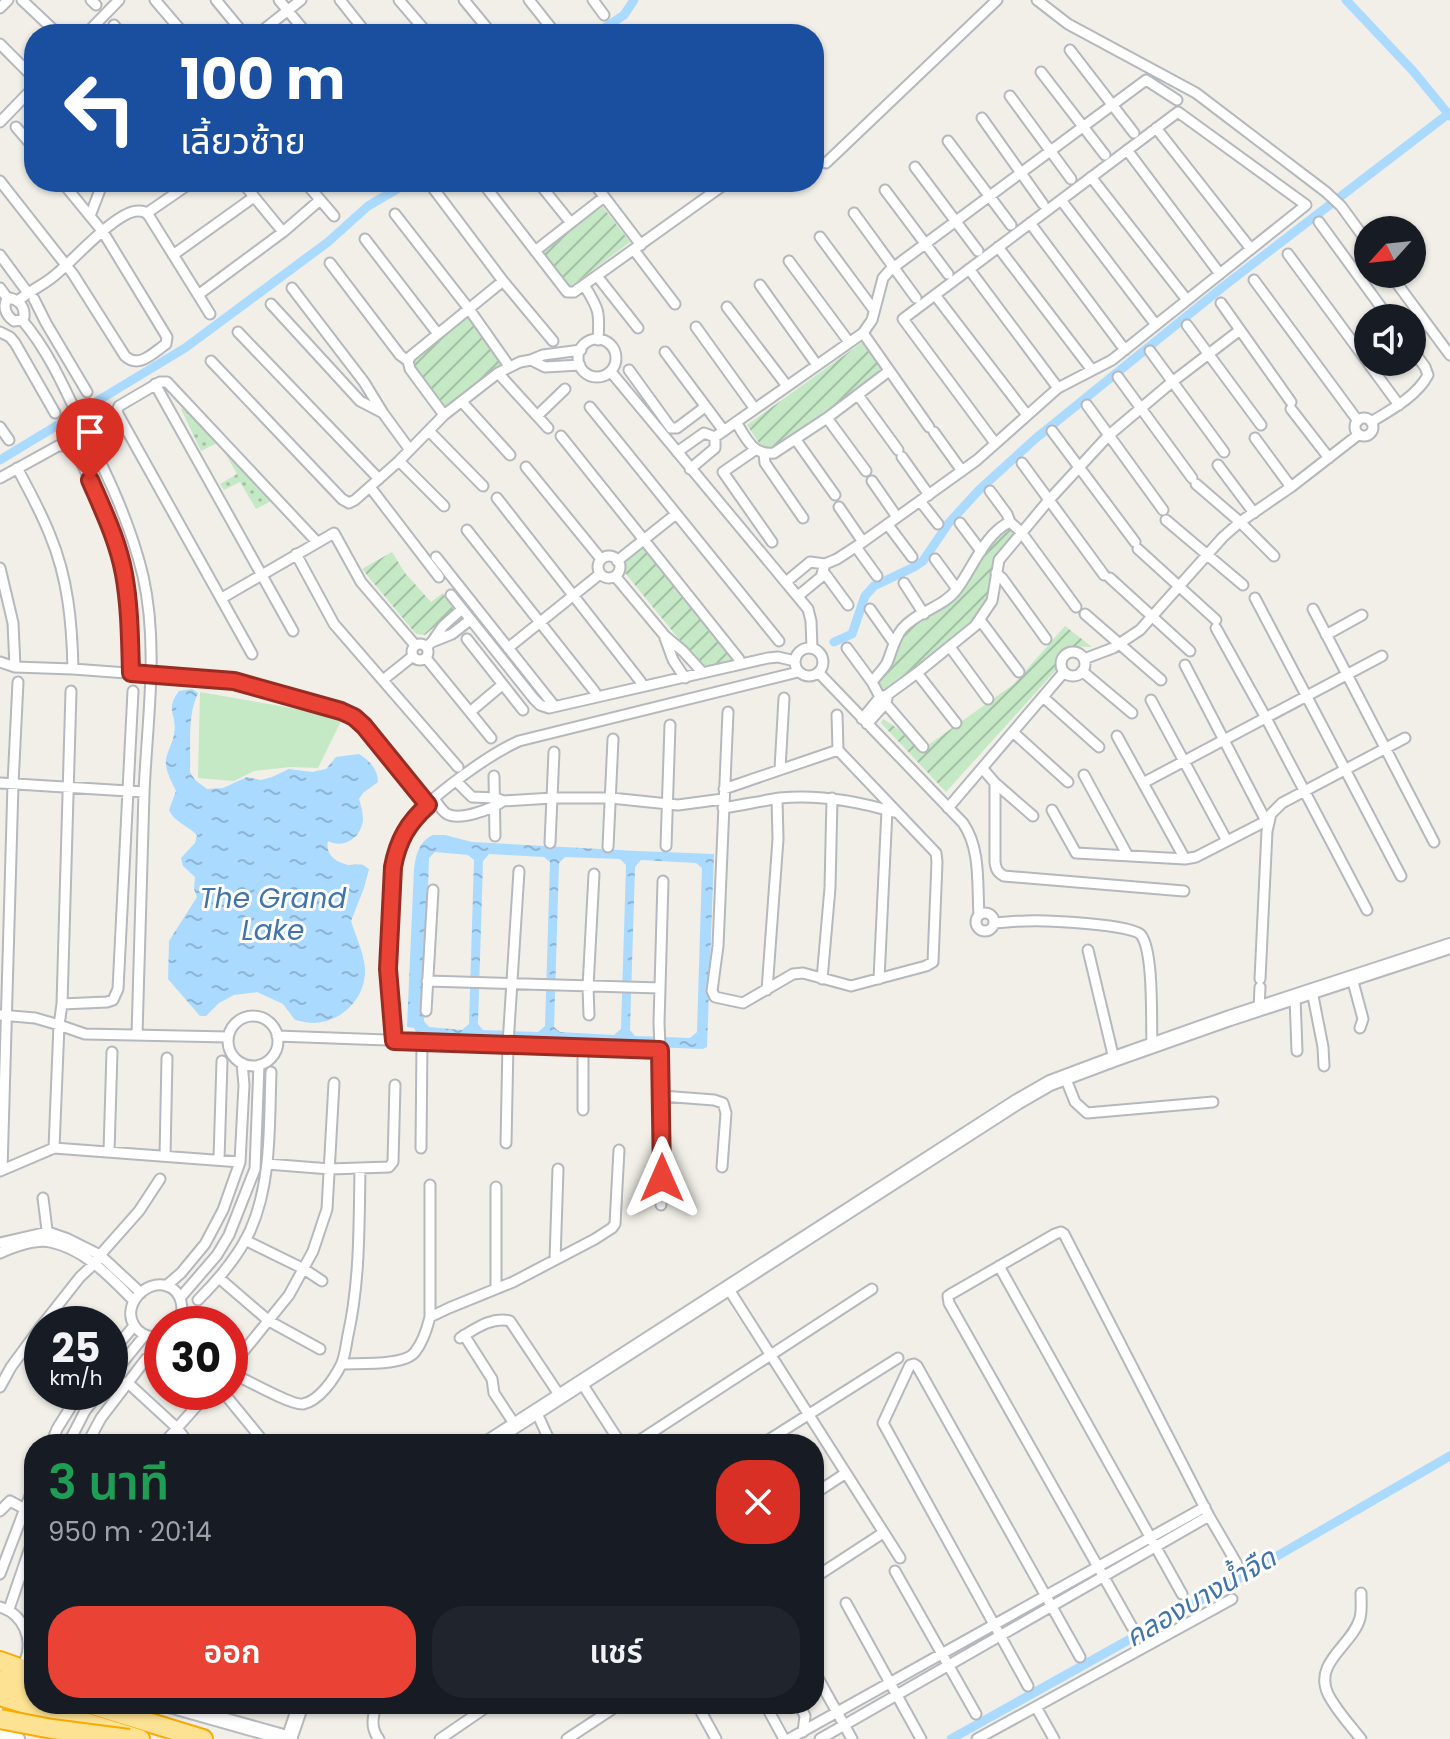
<!DOCTYPE html>
<html lang="th">
<meta charset="utf-8">
<style>
body{margin:0;font-family:Poppins,"Noto Sans Thai",sans-serif;background:#20242c;color:#f1f3f6;height:100vh;display:flex;flex-direction:column;font-size:30px;white-space:nowrap}
*{box-sizing:border-box;margin:0}
p{font-size:26px;color:#9ea1a6}
.icon{flex:none;width:44px;height:44px;fill:none;stroke:currentColor;stroke-width:2;stroke-linecap:round;stroke-linejoin:round}
.map{position:relative;flex:1;overflow:hidden}
.drawer{position:absolute;left:24px;top:1434px;width:800px;height:280px;display:flex;flex-direction:column;background:#171b24;border-radius:32px;box-shadow:0 2px 6px #0004}
.drawer>*{flex:none}
.guide{position:absolute;left:24px;top:24px;width:800px;height:168px;border-radius:32px;box-shadow:0 2px 6px #0004;background:#1a4fa0;color:#fff;overflow:hidden}
.needle{width:52px;rotate:243deg}
.fabs{position:absolute;left:1354px;top:216px;display:grid;gap:16px}
.fabs a{display:grid;place-items:center;width:72px;height:72px;border-radius:50%;background:#171b24;box-shadow:0 2px 6px #0004;font-size:40px}
.speed{position:absolute;left:24px;top:1306px;display:flex;gap:16px;font-size:40px;font-weight:700;text-align:center}
.speed>*{display:grid;place-content:center;width:104px;height:104px;border-radius:50%;background:#171b24;box-shadow:0 2px 6px #0004;line-height:1}
.speed small{font-size:20px;font-weight:400}
.speed .limit{border:12px solid #d22;background:#fff;color:#111}
.pin{position:absolute;display:grid;place-items:center;width:68px;height:68px;color:#fff;margin:-82px -34px;border-radius:50% 50% 50% 0;rotate:-45deg;box-shadow:0 0 8px #0007}
.pin .icon{rotate:45deg}
.me{position:absolute;width:88px;margin:-44px;rotate:0deg;stroke-linejoin:round;filter:drop-shadow(0 0 6px #0008)}
.turn{display:flex;align-items:center;gap:28px;height:168px;padding:0 24px;font-size:36px}
.turn .icon{width:104px;height:104px;stroke-width:2.5}
.turn b{display:block;font-size:56px;line-height:68px}
.round{display:grid;place-items:center;flex:none;width:84px;height:84px;border-radius:32px;background:#20242c}
.head{display:flex;align-items:center;justify-content:space-between;height:136px;padding:0 24px}
h1{font-size:48px;font-weight:600;line-height:60px;color:#1e9e55}
.primary-button{display:flex;gap:16px;margin-top:auto;padding:16px 24px}
.primary-button a{flex:1;height:92px;border-radius:32px;background:#ea4335;color:#fff;font-size:32px;font-weight:600;line-height:92px;text-align:center}
.primary-button a+a{background:#20242c;color:#f1f3f6}
.map>svg:first-child{display:block}
.grass{fill:url(#grass-dots)}
.garden{fill:url(#garden-furrows)}
.pitch{fill:#c5e8c5}
.water{fill:url(#water-ripples);fill-rule:evenodd}
.lines{fill:none;stroke-linecap:round;stroke-linejoin:round}
.canal{stroke:#aadaff;stroke-width:9}
.street-casing{stroke:#b5b8bc;stroke-width:13}
.secondary-casing{stroke:#b6babf;stroke-width:18}
.highway-casing{stroke:#f9ab00;stroke-width:22}
.street{stroke:#fff;stroke-width:9}
.secondary{stroke:#fff;stroke-width:14}
.highway{stroke:#fde293;stroke-width:18}
.highway-bridge-casing{stroke:#f9ab00;stroke-width:22;stroke-linecap:butt}
.highway-bridge{stroke:#fde293;stroke-width:18}
.route-casing{stroke:#982c22;stroke-width:20}
.route{stroke:#ea4335;stroke-width:14}
.labels{text-anchor:middle;stroke-width:6;stroke-linejoin:round;paint-order:stroke}
.water-label{font-size:28px;font-style:italic;fill:#4174aa;stroke:#fff}
</style>
<div class="map">
<svg width="1450" height="1739" viewBox="0 0 1450 1739">
<defs>
<pattern id="grass-dots" width="8" height="8" patternUnits="userSpaceOnUse" patternTransform="scale(2)"><rect width="8" height="8" fill="#c5e8c5"/><path d="M2 2h.1M6 6h.1" fill="none" stroke="#a3c0a4" stroke-width="1.8" stroke-linecap="round"/></pattern>
<pattern id="garden-furrows" width="10" height="10" patternUnits="userSpaceOnUse" patternTransform="scale(2)"><rect width="10" height="10" fill="#c5e8c5"/><path d="M-1 1l2-2M0 10L10 0M9 11l2-2" fill="none" stroke="#a3c0a4"/></pattern>
<pattern id="water-ripples" width="26" height="14" patternUnits="userSpaceOnUse" patternTransform="scale(2)"><rect width="26" height="14" fill="#aadaff"/><path d="M2 4q2-2 4 0t4 0M15 11q2-2 4 0t4 0" fill="none" stroke="#8eb4d2"/></pattern>
</defs>
<rect width="100%" height="100%" fill="#f1efe8"/>
<path class="grass" d="M186,406L273,500L256,509L240,482L224,490L220,484L237,474L219,442L201,451L181,409Z"/>
<path class="garden" d="M602,206L630,242L569,288L541,252Z
M468,317L503,364L444,408L410,363Z
M864,341L883,370L786,443L766,448L759,443L747,425Z
M1010,527L1017,532L993,562L989,596L978,618L965,631L883,690L880,685L879,679L899,641L909,627L950,604L1002,531Z
M642,545L737,662L704,670L622,569L624,561Z
M392,552L405,573L431,602L443,593L454,610L425,635L416,634L362,569Z
M1065,626L1092,647L1068,646L1057,654V669L946,792L881,723L883,719L906,734L920,751L1014,684Z"/>
<path class="pitch" d="M200,692L343,717L318,768L290,767L254,771L234,781L198,778Z"/>
<path class="water" d="M192,689L198,693C187,716 191,746 190,772L195,780L207,789L223,788L247,777L261,780L272,777L289,769L312,772L326,769L336,757L359,754C369,760 378,769 378,782L363,793L359,799C361,806 363,813 363,820C361,838 344,849 328,841C325,854 335,862 348,865C351,865 361,864 363,865C365,866 367,868 369,869L364,888L351,921C356,937 364,953 365,969C366,998 342,1022 314,1023C308,1023 301,1021 295,1020L283,1004L257,992L234,995L219,1003L206,1016H200L168,979L169,941L197,897L194,889L195,877L183,866L181,858L195,843L197,835C188,826 173,821 169,810L176,791C172,782 165,771 166,760C167,751 173,743 174,734C178,714 164,711 179,691Z
M433,835H445L472,842L637,851L714,854L707,1047L703,1049L419,1038L414,1028L407,1027L414,869C416,855 419,841 433,835ZM435,852L468,855L474,860L469,1024L462,1030L429,1027L424,1021L429,858ZM489,854L544,857L550,862L545,1026L538,1032L483,1030L478,1024L483,861ZM565,857L620,859L626,865L621,1029L614,1035L560,1032L554,1027L559,863ZM641,860L696,863L702,868L697,1032L690,1038L635,1036L630,1030L635,867Z"/>
<g class="lines">
<path class="canal" d="M1346,0L1413,71L1450,116
M595,34L624,15L634,0
M0,460L185,348L328,242L368,206L409,182
M834,642L852,634L865,596L874,586L914,567L923,561L948,524L979,490L1035,439L1224,286L1448,114
M951,1739L1227,1585L1450,1456"/>
<g class="street-casing">
<path id="street" d="M22,0L58,34
M91,0L96,5
M155,0L184,34
M216,0L244,34
M279,0L307,34
M340,0L367,34
M399,0L428,34
M464,0L492,34
M529,0L556,34
M593,0L604,15
M1037,0L1068,24L1196,93L1326,192L1341,206L1368,243
M0,8L8,0
M114,25L121,34
M86,34L119,0
M258,34L301,0
M0,44L28,72
M1070,50L1134,133
M1041,72L1105,155
M1010,96L1071,179
M982,118L1043,204
M0,122L34,87
M16,127L34,148
M1156,128L1251,249
M948,141L1011,225
M1127,150L1220,274
M826,163L997,0
M915,167L978,251
M1091,177L1187,300
M0,181L73,274L125,356C139,369 153,353 166,344L167,337L103,232L62,182
M242,182L283,232
M305,182L334,216
M482,182L567,292H574L725,184
M538,182L571,223
M593,182L641,245
M430,184L503,281L553,341
M885,190L948,274
M1061,200L1156,325
M147,213L192,182
M854,213L916,298
M395,214L469,309L509,366
M90,216L103,182
M1319,222L1389,318
M1030,223L1125,350
M820,237L874,310
M365,239L438,334
M998,247L1092,370
M634,250L675,304
M535,251L604,197
M1288,254L1399,405
M0,255L28,293
M173,255L254,197
M789,261L849,342
M330,263L400,355L408,361
M969,269L1058,388
M1390,274L1450,355
M597,276L638,328
M1254,280L1358,421
M584,285C599,309 600,312 598,340
M760,285L817,365
M0,288L8,299
M292,288L364,382L383,413L410,450
M198,295L283,232L320,200
M935,295L1027,415
M10,298C19,300 25,307 24,317L22,320L14,321C7,316 3,309 6,301Z
M34,299L46,323L87,392
M18,301C29,291 42,286 54,276C73,261 116,211 138,211C145,211 145,212 149,216L210,314
M1221,303L1291,402
M271,304L360,401L383,413
M727,307L787,386
M22,320C48,350 65,389 82,425C107,474 130,522 143,576C159,647 147,721 144,793C141,874 139,955 137,1035
M1187,325L1261,425
M696,327L755,409
M0,332L10,337L15,343L55,413
M238,332L379,479
M863,333L929,427
M578 358a19 19 0 1 1 38 0a19 19 0 1 1-38 0Z
M1150,351L1224,452
M665,352L724,431
M531,360L545,367L580,365
M211,361L342,499L349,503L355,500L399,461L444,415L498,373L520,362L531,360L543,355L581,350
M629,370L671,428H677L705,407
M611,372L808,609L811,621L812,648
M498,373L548,428
M1118,377L1192,478
M155,384L293,631
M858,395L898,450
M462,402L510,455
M1087,405L1163,510
M590,407L779,641
M1291,409L1329,458
M444,415L410,369L408,361L411,356L503,281
M537,416L565,389
M827,418L866,471
M1355 427a9 9 0 1 1 18 0a9 9 0 1 1-18 0Z
M736,422C746,438 753,456 774,453L827,418L889,371
M1371,422C1391,410 1417,396 1428,375L1425,367L1412,349
M0,427L9,440
M429,431L483,486
M1052,431L1135,542
M934,432L962,471
M561,436L739,659
M1255,438L1291,487
M796,440L835,495
M755,450L723,472L772,542
M677,452L704,433L715,437
M764,454L765,463L803,518
M902,457L929,495
M399,461L444,506
M1022,463L1104,575
M1218,465L1254,513
M526,467L601,559
M17,468C29,490 41,512 50,535C68,578 72,623 73,669
M690,469L715,448V437L863,333L872,320L883,278L890,270L1146,80L1177,100
M0,478L58,446H68C80,456 87,474 93,488C105,514 116,541 123,569C132,602 130,639 131,673
M872,481L897,517
M1196,484L1240,522L1274,556
M370,487L439,577
M990,491L1007,514L1010,522L1021,532L1076,607
M497,498L641,682
M920,501L938,524
M839,507L863,542
M1166,520L1243,585
M960,523L981,551
M888,525L912,557
M467,530L595,692
M856,547L877,576
M1138,549L1216,620
M296,554L334,624L458,767
M598 567a11 11 0 1 1 22 0a11 11 0 1 1-22 0Z
M436,557L552,703
M935,559L957,589
M617,561L676,514
M825,564L837,559L860,544L977,460L1058,388L1112,360L1306,205L1178,112L903,319L995,443
M0,568L13,623L15,667
M823,571L848,605
M996,573L1002,578L1046,639
M615,576L665,636L683,651L703,673
M1110,578L1190,651
M786,582L810,562L825,564L821,577L798,596
M904,583L924,614
M451,595L534,699L540,705L549,708L768,658L778,657L795,661
M222,598L334,533L361,582L415,645
M1255,598L1401,876
M870,609L894,643
M1313,609L1434,842
M1085,614L1161,680
M980,620L1019,672
M1216,628L1266,718L1367,910
M1326,635L1362,615
M665,638L673,660L685,678
M467,639L523,710
M432,642L452,634L470,620
M412 652a8 8 0 1 1 16 0a8 8 0 1 1-16 0Z
M427,646L432,642L443,626L462,609
M950,647L988,699
M795 662a14 14 0 1 1 28 0a14 14 0 1 1-28 0Z
M508,648L600,574
M847,648L872,682
M1061 664a12 12 0 1 1 24 0a12 12 0 1 1-24 0Z
M252,654L119,416L117,411L119,406L160,382H167L317,542
M426,658L491,738
M1084,659L1113,648L1140,630L1223,537L1240,522L1291,487L1358,435
M0,662L15,667L73,669L234,681L341,711L354,717L364,726L428,805
M1185,665L1266,821
M1082,671L1132,713
M819,673L963,823C981,849 977,884 979,915
M917,673L956,723
M383,680L413,656
M1043,697L1099,747
M1151,700L1227,841
M470,712L502,685
M728,712L718,946L712,991L715,997L743,1003L793,974L803,973L851,986L926,966L933,962L937,862L936,853L838,750L837,715
M862,719L880,697L887,695L917,673L975,626L992,601L999,560L1049,500L1108,436L1172,382L1240,330
M867,724L886,703L887,698
M1014,733L1068,782
M1117,736L1185,859
M923,747L880,697L872,682C877,675 883,670 887,663C892,651 894,639 902,629C917,611 943,608 957,589C972,569 986,532 1010,522
M780,769L784,698
M983,769L995,783V862C996,869 997,872 1004,876L1184,891
M1084,775L1128,856
M494,776L495,836
M457,782L472,797L496,798L503,801L552,798H611L678,805L723,799
M0,783L144,792
M995,783L1033,816
M1143,783L1382,656
M724,789L838,750
M434,799C438,804 442,811 447,814C460,821 492,809 503,801
M723,808C742,805 761,801 780,798C819,794 857,801 894,812
M948,808L1064,672
M1052,810L1076,853L1185,859L1196,857L1268,820
M550,843L554,752
M666,846L670,725
M608,847L613,739
M976 922a9 9 0 1 1 18 0a9 9 0 1 1-18 0Z
M994,923C1004,922 1015,921 1025,921C1042,920 1133,924 1141,935C1154,952 1151,1022 1152,1045
M1088,950L1114,1059
M1352,978L1363,1019L1360,1028
M822,979L830,888L832,798
M879,979L887,810
M1260,979L1267,831L1271,814L1282,803L1405,738
M427,981L660,988
M767,990L778,839L777,799
M1312,991L1323,1047L1324,1066
M1295,997L1297,1051
M62,1004L107,1002L113,1000L118,989L133,691
M1259,1009L1260,987
M426,1011L433,890
M0,1015L35,1018L59,1025L85,1034L228,1037
M589,1015L588,987L594,874
M228 1041a25 25 0 1 1 50 0a25 25 0 1 1-50 0Z
M277,1036L660,1050
M394,1041L388,969L393,867C396,852 399,838 408,825C428,798 488,755 519,741L798,672
M583,1048V1110
M1065,1077L1075,1102L1087,1113L1213,1102
M662,1096L714,1100L723,1103L726,1113L722,1167
M506,1143L508,1044L519,871
M54,1148L59,1025L62,1004L71,691
M421,1148L422,1041
M109,1151L112,1052
M165,1156L167,1058
M219,1159L222,1061
M267,1164L330,1169L389,1167L393,1162L395,1085
M2,1170L13,784L18,682
M0,1171L54,1148L240,1162
M496,1187V1289
M43,1198L48,1238
M661,1205L662,1096L659,1023L663,881
M245,1240L304,1269L322,1281
M0,1243L48,1232L68,1239L100,1255L141,1293
M0,1253C14,1247 35,1239 50,1242C85,1249 110,1277 134,1301
M555,1260L558,1169
M999,1266L1182,1594
M219,1278L269,1321L320,1349
M166,1286L181,1273L205,1244L223,1210L240,1162L244,1085L242,1063
M728,1288L900,1558
M180,1298L217,1255L229,1235L255,1169L259,1065
M198,1300C218,1280 238,1257 250,1231C272,1182 269,1124 271,1072
M430,1317L449,1308L513,1282L595,1239L612,1228L615,1224L619,1150
M43,1324L80,1277L95,1263L100,1255L139,1211L160,1179
M464,1335L492,1379L494,1393L515,1425
M162,1336C151,1338 140,1335 134,1325C122,1306 145,1279 167,1286C183,1291 185,1312 178,1324
M460,1338C475,1329 492,1316 510,1321L560,1396
M110,1354L134,1326
M342,1364C359,1363 405,1366 415,1352C423,1342 427,1329 430,1317V1185
M230,1368L289,1295L313,1251L327,1209L334,1083
M230,1372C243,1378 292,1406 303,1404C319,1401 334,1379 341,1365C345,1357 346,1345 348,1335C360,1281 359,1225 360,1169
M110,1378L145,1335
M127,1382L177,1428L189,1444
M581,1382L621,1444
M0,1387L11,1367L42,1325
M223,1392L259,1436L262,1444
M536,1411L551,1444
M51,1444L57,1429L80,1392
M68,1444L85,1411L100,1392
M87,1444L101,1418L146,1359
M163,1444L209,1392
M634,1444L872,1289
M762,1444L898,1358
M814,1494L846,1473
M0,1511L10,1501L25,1509
M895,1571L976,1714
M0,1574L34,1485
M814,1578L883,1533
M846,1603L921,1739
M0,1607C23,1614 34,1639 25,1661
M9,1609L34,1536
M1132,1627L949,1303L948,1296L951,1294L1055,1234L1061,1232L1064,1234L1209,1516L1237,1564
M814,1671L852,1739
M1028,1686L883,1423L910,1365L914,1364L917,1366L1080,1657
M376,1704C373,1717 370,1728 379,1739
M765,1704L784,1739
M799,1704L805,1716L803,1732
M1036,1707L1054,1739
M699,1708L716,1739
M440,1739L491,1704
M567,1739L620,1704
M789,1739L1205,1507
M820,1739L1209,1516
M977,1739L1232,1599
M1361,1739C1350,1725 1336,1710 1328,1694C1313,1662 1353,1645 1360,1618C1362,1610 1361,1601 1361,1593"/>
</g>
<g class="secondary-casing">
<path id="secondary" d="M486,1444L1017,1102L1050,1083L1114,1059L1230,1018L1450,946
M166,1704L290,1739
M0,1734L17,1739
M289,1739L301,1704"/>
</g>
<g class="highway-casing">
<path id="highway" d="M0,1661L34,1673
M0,1680L34,1691
M0,1696L140,1739
M89,1704L203,1739"/>
</g>
<use href="#street" class="street"/>
<use href="#secondary" class="secondary"/>
<use href="#highway" class="highway"/>
<g class="highway-bridge-casing">
<path id="highway-bridge" d="M0,1719L52,1729L129,1739"/>
</g>
<use href="#highway-bridge" class="highway-bridge"/>
</g>
<g class="lines">
<g class="route-casing">
<path id="route" d="M90,480C103,510 118,541 124,574C130,607 130,640 131,673L234,681L341,711L354,717L364,726L428,805C408,823 398,840 393,867L388,969L394,1041L660,1050L662,1178"/>
</g>
<use href="#route" class="route"/>
</g>
<g class="labels">
<g class="water-label">
<text x="273" y="908">The Grand<tspan x="273" dy="32">Lake</tspan></text>
<text transform="translate(1200 1597) rotate(-30)" y="10">คลองบางน้ำจืด</text>
</g>
</g>
</svg>
<div class="fabs">
<a><svg class="needle" viewBox="-14 -14 28 28"><path d="M0-13l5 13h-10z" fill="#e53935"/><path d="M0 13l5-13h-10z" fill="#9ea1a6"/></svg></a>
<a><svg class="icon" aria-label="sound" viewBox="0 0 24 24"><path d="M4 9h4l5-4v14l-5-4H4zM17 9q2 3 0 6"/></svg></a>
</div>
<div class="speed"><div>25<small>km/h</small></div><div class="limit">30</div></div>
<div class="pin" style="left:90px;top:480px;background:#d93025"><svg class="icon" aria-label="arrive" viewBox="0 0 24 24"><path d="M6 21V4h12l-3 4 3 4H6"/></svg></div>
<svg class="me" style="left:662px;top:1178px" viewBox="-20 -20 40 40"><path d="M0-17L14 15 0 8-14 15z" fill="#ea4335" stroke="#fff" stroke-width="4"/></svg>
<div class="guide">
<div class="turn"><svg class="icon" aria-label="left" viewBox="0 0 24 24"><path d="M17 20v-9H6M10 6l-5 5 5 5"/></svg><div><b>100 m</b>เลี้ยวซ้าย</div></div>
</div>
<section class="drawer">
<div class="head"><div><h1>3 นาที</h1><p>950 m · 20:14</p></div><a class="round" style="background:#d93025;color:#fff"><svg class="icon" aria-label="close" viewBox="0 0 24 24"><path d="M6 6l12 12M18 6L6 18"/></svg></a></div>
<div class="primary-button"><a>ออก</a><a>แชร์</a></div>
</section>
</div>
